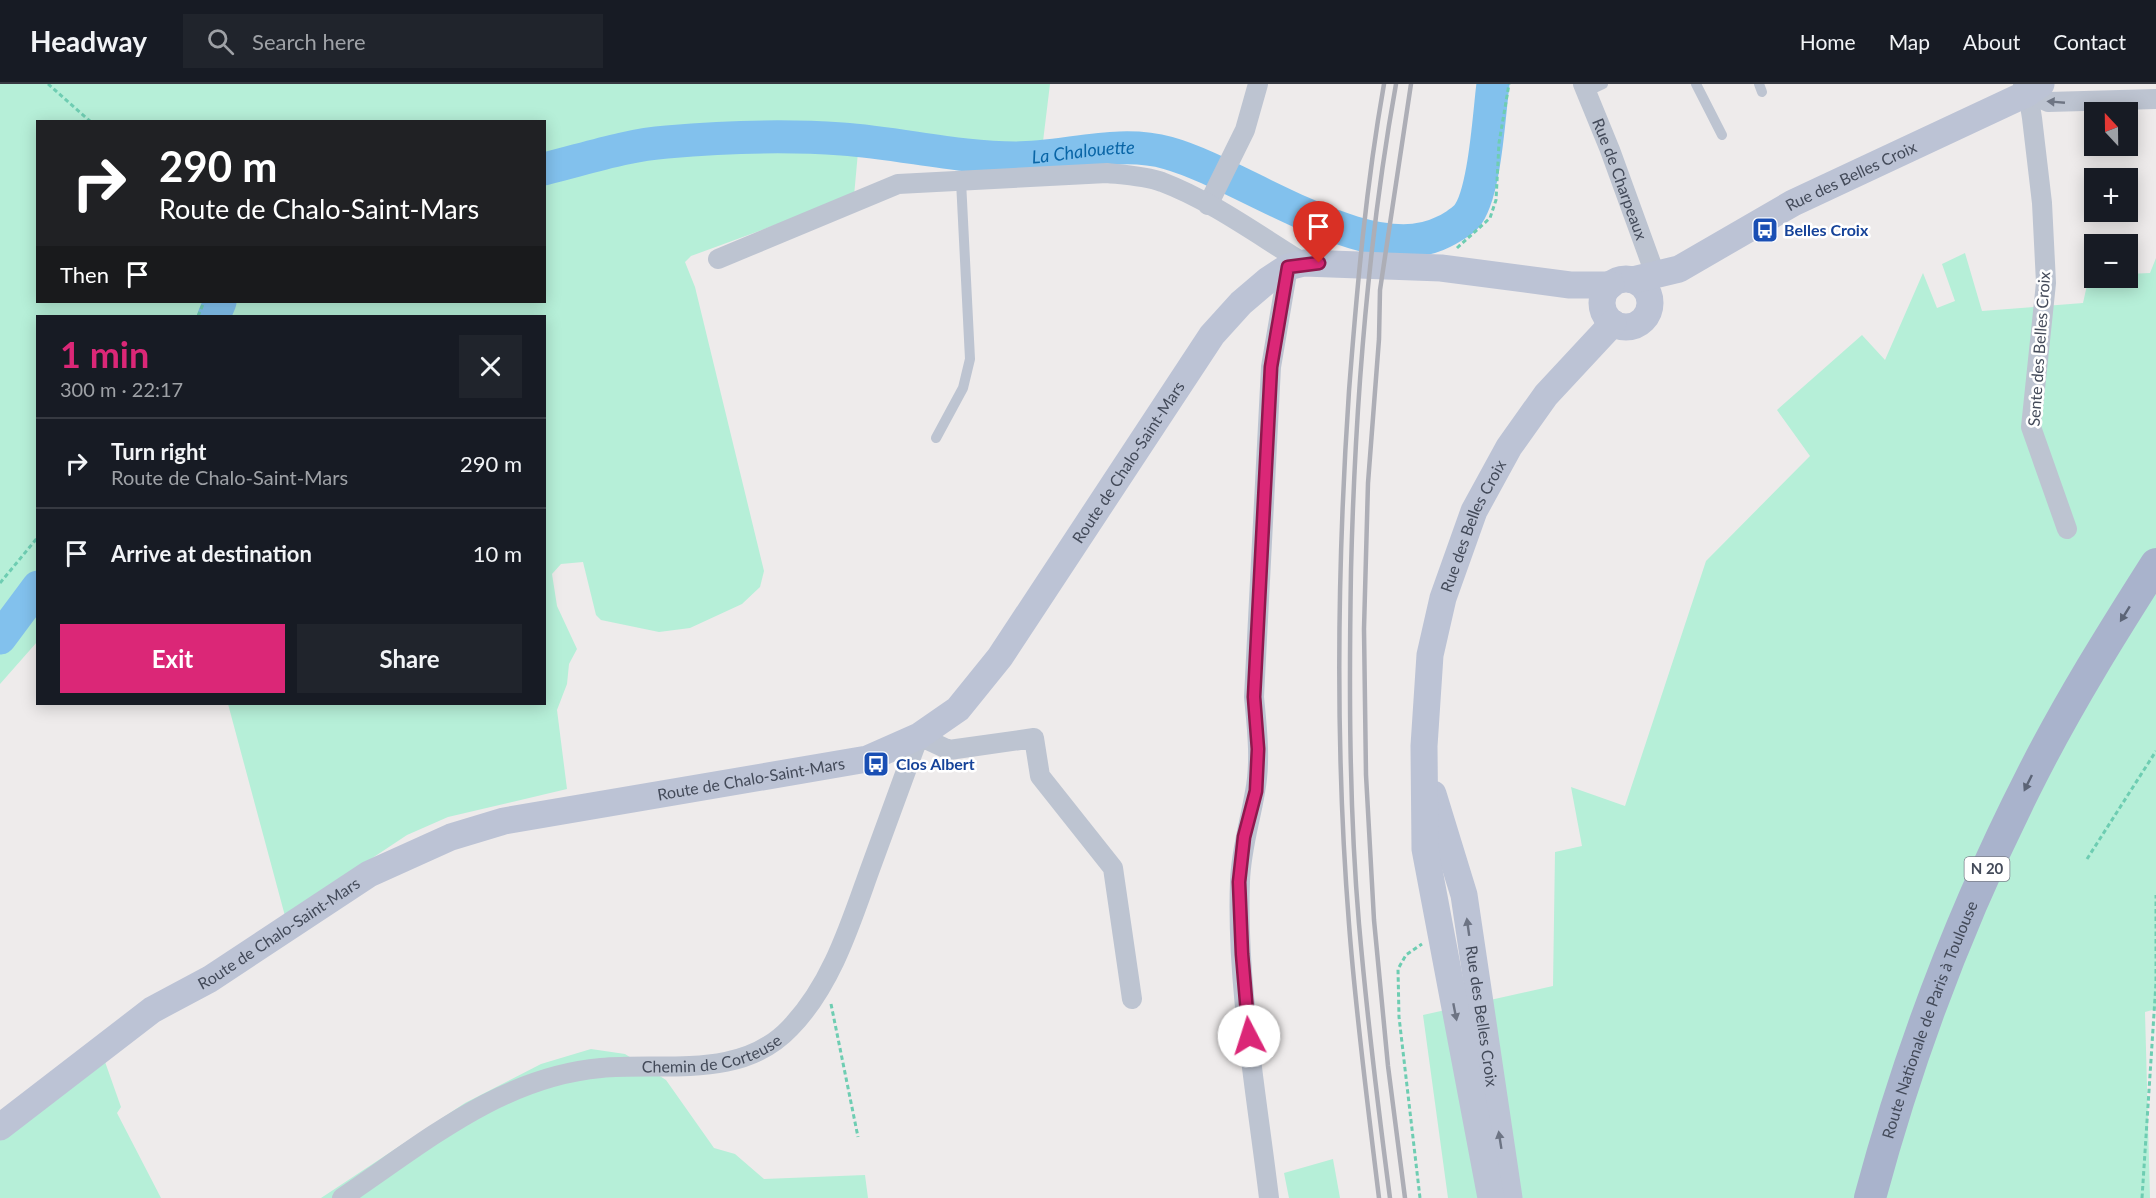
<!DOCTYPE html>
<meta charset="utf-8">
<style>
body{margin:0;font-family:Lato,sans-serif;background:#20242c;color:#f1f3f6;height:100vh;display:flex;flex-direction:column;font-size:22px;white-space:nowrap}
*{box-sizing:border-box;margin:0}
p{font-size:20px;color:#9ea1a6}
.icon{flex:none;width:33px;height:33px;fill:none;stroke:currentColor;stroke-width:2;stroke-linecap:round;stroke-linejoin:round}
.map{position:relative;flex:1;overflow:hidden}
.side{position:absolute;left:36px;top:231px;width:510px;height:390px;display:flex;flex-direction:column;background:#171b24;border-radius:0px;box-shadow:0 3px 15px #0003}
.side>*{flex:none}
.banner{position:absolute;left:36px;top:36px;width:510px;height:183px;border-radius:0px;box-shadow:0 3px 15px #0003;background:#202124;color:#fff;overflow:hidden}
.needle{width:39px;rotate:338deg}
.tools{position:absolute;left:2084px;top:18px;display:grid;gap:12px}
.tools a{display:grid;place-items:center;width:54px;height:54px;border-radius:0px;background:#171b24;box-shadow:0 3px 15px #0003;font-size:30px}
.pin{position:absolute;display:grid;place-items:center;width:51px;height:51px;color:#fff;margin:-62px -26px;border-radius:50% 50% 50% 0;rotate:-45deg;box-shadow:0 0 6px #0007}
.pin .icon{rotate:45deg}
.me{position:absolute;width:66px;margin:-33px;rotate:355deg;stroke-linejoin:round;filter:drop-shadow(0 0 4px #0008)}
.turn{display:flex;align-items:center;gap:21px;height:126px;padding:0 24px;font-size:27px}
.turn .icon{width:78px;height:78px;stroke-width:2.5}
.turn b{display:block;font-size:42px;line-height:51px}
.then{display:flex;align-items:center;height:57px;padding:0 24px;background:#0003;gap:12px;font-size:22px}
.round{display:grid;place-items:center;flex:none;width:63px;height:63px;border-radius:0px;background:#20242c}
.summary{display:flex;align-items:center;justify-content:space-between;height:102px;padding:0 24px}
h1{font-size:36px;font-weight:700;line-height:45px;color:#db2777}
.primary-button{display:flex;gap:12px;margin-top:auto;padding:12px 24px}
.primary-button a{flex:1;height:69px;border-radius:0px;background:#db2777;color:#fff;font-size:24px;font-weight:700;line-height:69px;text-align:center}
.primary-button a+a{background:#20242c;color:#f1f3f6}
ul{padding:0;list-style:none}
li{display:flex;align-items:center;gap:18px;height:90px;padding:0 24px;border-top:2px solid #363941}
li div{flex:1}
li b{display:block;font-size:22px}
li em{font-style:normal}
header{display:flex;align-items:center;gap:36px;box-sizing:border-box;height:84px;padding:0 30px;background:#171b24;border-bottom:2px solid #363941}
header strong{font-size:28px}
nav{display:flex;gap:33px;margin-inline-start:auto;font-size:21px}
.search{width:420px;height:54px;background:#20242c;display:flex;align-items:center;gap:15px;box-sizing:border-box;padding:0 21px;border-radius:0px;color:#9ea1a6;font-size:22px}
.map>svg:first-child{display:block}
.green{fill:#b6efd8;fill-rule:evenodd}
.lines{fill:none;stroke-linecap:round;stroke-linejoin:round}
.river{stroke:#82c1ed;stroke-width:33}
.path{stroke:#6ecdb2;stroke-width:3;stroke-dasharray:4.5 3;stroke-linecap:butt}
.lane{stroke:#bdc4d1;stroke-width:10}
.street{stroke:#bdc4d1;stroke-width:20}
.secondary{stroke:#bcc3d5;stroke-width:27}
.primary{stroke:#a9b3cc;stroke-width:32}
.rail{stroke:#adaeb6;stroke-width:4.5}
.oneway{fill:#6e7583}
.oneway2{fill:#5c6476}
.oneway3{fill:#6d7484}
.route-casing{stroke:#8e194d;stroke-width:15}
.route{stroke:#db2777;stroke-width:10}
.labels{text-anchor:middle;stroke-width:5;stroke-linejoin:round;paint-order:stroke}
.shield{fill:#fff;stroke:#7b808b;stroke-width:1.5}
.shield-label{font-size:15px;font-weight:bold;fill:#434a59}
.street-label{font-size:16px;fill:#434a59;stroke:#fff}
.transit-label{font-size:16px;font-weight:bold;fill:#164399;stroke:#fff;text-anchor:start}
.water-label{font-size:18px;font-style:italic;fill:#0965a6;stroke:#fff}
</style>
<header>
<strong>Headway</strong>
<div class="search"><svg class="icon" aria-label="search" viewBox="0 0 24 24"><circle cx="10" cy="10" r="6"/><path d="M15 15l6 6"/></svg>Search here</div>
<nav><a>Home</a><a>Map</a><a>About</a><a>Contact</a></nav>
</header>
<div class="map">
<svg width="2156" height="1114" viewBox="0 0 2156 1114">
<rect width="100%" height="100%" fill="#eeebeb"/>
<path class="green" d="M0,0H1050L1040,82L975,81L858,68L854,112L691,172L685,178L695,203L764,487L760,503L742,520L690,544L659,548L601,536L596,531L583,478L561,480L552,490L557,522L577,565L569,580L567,600L557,626L567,705L448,733L407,751L285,832L228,620H544V232H38L37,558L0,600ZM38,38H544V218H38Z
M1965,169L1982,227L2083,219L2089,192L2127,194V190L2150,189L2156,174V925L2145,928L2150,1114H1448L1423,931L1553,902L1555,768L1582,762L1571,703L1625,722L1706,477L1810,372L1777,326L1862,251L1885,276L1923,189L1937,224L1955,217L1942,180Z
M591,965L625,970L666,996L714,1064L735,1070L764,1095L865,1091L868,1114H321L465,1019L541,980Z
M104,975L121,1023L117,1029L161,1114H0V1056Z
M1333,1075L1340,1114H1289L1284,1089Z"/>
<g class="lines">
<g class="river">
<path id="s1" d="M544,85C585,75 626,61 667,58C724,53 785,51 842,55C900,59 958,74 1016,74C1066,74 1118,55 1168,69C1244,90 1369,186 1443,148C1450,145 1461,138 1466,133C1485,112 1489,30 1493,0"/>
<path d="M214,232L220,218"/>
<path d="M0,554L38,503"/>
</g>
<path class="path" d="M48,0L91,38
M1457,164L1490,134L1496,116L1499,59L1509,0
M198,232L204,218
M0,499L38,453
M2087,775L2156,667
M831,920L858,1053
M1420,1114L1399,933L1398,885L1406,871L1422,860
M2142,1114L2156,899V811"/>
<path class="lane" d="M1696,0L1722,51
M1759,0L1762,8
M1586,8L1603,0
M936,354L963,304L970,275L961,97"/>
<g class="street">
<path id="s2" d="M1583,0L1610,66L1655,190"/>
<path d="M2023,0L2028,9L2032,34L2042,119L2046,199L2031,343L2067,445"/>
<path d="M2028,9L2048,18L2156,15"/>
<path d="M1208,121L1245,46L1258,0"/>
<path d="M718,175L898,100L1107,89C1126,91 1145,92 1162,98C1212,117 1258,151 1304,179"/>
<path id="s3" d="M342,1114C424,1059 500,993 601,984C666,978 741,996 790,944C831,902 850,841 869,788C886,742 902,697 919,652L949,666L1034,654L1040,692L1113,784L1132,915"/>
<path d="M1269,1114C1257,1013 1236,898 1240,797C1241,766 1250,738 1255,708C1261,677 1257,644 1254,613L1271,283L1288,183"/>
</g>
<g class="secondary">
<circle cx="1626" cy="219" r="24"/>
<path id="s4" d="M1633,196L1679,185L1793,119L2028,9L2041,0"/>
<path id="s5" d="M1433,710L1464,811L1509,1114"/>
<path id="s6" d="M0,1043L152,926L210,895L369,790L451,753L504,737L867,675L919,652L958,625L1000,573L1212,251L1241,219L1268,196L1288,183L1304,179L1441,184L1570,201H1611"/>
<path id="s7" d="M1491,1114L1425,765L1424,662L1430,571L1443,514L1474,427L1509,363L1546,311L1613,239"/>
</g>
<path class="primary" id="s8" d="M1870,1114C1909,968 1963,826 2032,691C2069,618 2112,549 2156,480"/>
<path class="rail" d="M1379,1114C1368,1023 1356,932 1349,840C1335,663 1337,484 1349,307C1357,203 1366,102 1384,0
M1390,1114C1378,1023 1367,932 1359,840C1349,723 1349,604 1351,486C1355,324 1367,161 1396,0
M1405,1114L1388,982L1374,836L1366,691L1364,545L1368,399L1379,255L1380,206L1411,0"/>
</g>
<defs><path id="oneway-solid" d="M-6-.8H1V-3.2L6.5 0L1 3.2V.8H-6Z" transform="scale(1.5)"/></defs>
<use class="oneway" href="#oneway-solid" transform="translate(2056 18) rotate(-175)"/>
<g class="oneway2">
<use href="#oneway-solid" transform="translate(2125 530) rotate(122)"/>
<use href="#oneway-solid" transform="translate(2028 699) rotate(116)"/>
</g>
<g class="oneway3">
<use href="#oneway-solid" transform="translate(1468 843) rotate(-98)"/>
<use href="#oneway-solid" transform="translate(1455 928) rotate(79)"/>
<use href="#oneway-solid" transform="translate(1500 1056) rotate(-99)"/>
</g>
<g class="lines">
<g class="route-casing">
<path id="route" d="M1249,952L1242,870L1239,798L1244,753L1256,707L1258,665L1254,613L1271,283L1288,183L1319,179"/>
</g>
<use href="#route" class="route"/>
</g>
<defs>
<g id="bus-square" transform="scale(1.35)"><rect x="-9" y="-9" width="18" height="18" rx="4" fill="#1a4fb4" stroke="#fff"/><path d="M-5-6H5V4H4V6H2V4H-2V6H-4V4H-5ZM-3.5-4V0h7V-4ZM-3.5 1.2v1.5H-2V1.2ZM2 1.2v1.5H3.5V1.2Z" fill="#fff"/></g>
</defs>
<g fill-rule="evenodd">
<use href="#bus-square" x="1765" y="146"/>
<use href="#bus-square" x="876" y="680"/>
</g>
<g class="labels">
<rect class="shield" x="1964.5" y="773" width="45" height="24" rx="4.5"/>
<g class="shield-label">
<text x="1987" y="790">N 20</text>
</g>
<g class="street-label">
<text dy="6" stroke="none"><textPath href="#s4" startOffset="243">Rue des Belles Croix</textPath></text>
<text dy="6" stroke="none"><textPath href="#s2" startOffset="102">Rue de Charpeaux</textPath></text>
<text transform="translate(2039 265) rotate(-86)" y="6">Sente des Belles Croix</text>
<text dy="6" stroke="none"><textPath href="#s6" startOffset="1366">Route de Chalo-Saint-Mars</textPath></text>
<text dy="6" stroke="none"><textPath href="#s7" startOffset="686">Rue des Belles Croix</textPath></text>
<text dy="6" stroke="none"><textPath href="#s6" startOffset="844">Route de Chalo-Saint-Mars</textPath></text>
<text dy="6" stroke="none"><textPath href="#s6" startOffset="340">Route de Chalo-Saint-Mars</textPath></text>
<text dy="6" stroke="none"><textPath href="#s5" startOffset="228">Rue des Belles Croix</textPath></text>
<text dy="6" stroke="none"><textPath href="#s8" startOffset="188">Route Nationale de Paris à Toulouse</textPath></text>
<text dy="6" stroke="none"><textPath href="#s3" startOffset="406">Chemin de Corteuse</textPath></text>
</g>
<g class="transit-label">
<text x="1784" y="152">Belles Croix</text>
<text x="896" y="686">Clos Albert</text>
</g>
<g class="water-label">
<text dy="6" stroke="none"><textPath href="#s1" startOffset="544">La Chalouette</textPath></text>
</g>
</g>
</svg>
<div class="tools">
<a><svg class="needle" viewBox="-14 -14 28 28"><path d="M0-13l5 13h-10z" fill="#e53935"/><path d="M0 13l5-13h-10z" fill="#9ea1a6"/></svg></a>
<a>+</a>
<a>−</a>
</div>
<div class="pin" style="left:1319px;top:179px;background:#d93025"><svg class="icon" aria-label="arrive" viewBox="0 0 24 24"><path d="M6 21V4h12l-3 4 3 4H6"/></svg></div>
<svg class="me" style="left:1249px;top:952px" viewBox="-20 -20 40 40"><circle r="19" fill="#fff"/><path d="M0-13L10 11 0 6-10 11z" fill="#db2777"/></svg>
<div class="banner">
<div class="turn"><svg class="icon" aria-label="right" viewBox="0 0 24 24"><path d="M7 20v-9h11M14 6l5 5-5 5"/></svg><div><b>290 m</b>Route de Chalo-Saint-Mars</div></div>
<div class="then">Then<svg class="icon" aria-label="arrive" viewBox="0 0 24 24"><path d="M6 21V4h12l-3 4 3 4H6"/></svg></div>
</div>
<section class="side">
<div class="summary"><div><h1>1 min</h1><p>300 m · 22:17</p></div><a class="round"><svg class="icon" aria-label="close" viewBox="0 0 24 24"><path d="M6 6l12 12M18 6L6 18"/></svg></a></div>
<ul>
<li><svg class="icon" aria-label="right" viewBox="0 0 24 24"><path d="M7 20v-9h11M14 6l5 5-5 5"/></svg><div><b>Turn right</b><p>Route de Chalo-Saint-Mars</p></div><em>290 m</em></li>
<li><svg class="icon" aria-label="arrive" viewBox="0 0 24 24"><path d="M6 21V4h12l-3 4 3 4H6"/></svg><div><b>Arrive at destination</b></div><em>10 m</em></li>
</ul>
<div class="primary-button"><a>Exit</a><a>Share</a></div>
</section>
</div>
